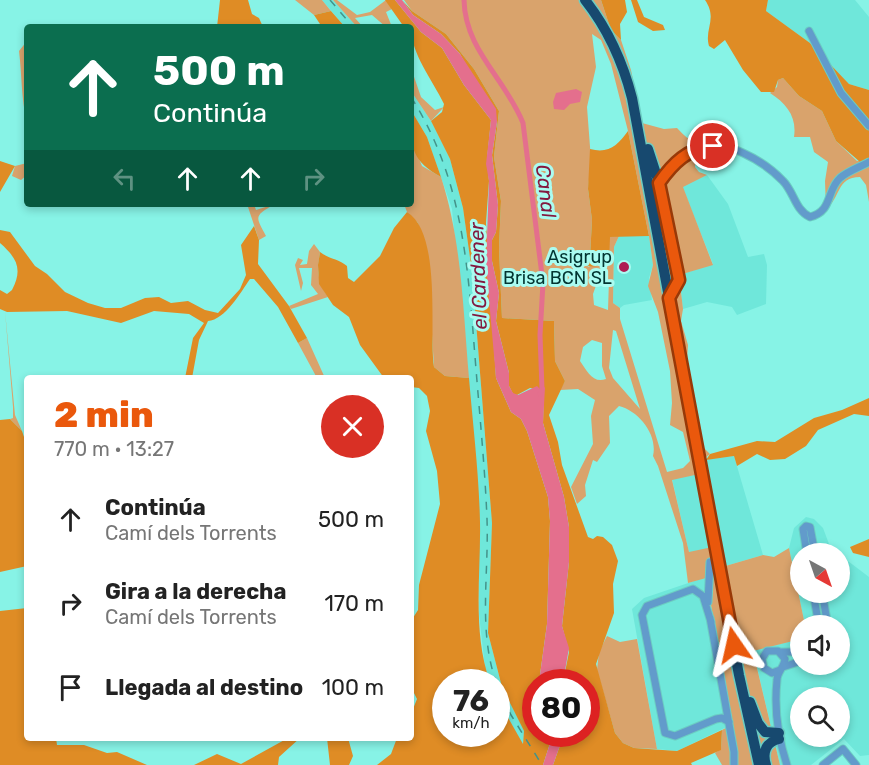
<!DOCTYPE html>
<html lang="es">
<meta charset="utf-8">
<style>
body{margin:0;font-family:Rubik,sans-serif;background:#f6f6f6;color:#222;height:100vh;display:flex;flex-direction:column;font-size:22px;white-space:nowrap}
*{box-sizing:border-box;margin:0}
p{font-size:20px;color:#767676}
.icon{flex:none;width:33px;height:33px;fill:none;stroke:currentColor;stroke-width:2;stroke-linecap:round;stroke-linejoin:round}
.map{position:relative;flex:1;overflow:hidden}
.panel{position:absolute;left:24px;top:375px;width:390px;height:366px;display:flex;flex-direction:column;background:#fff;border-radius:6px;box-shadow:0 3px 9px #0003}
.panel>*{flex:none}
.top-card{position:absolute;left:24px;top:24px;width:390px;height:183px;border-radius:6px;box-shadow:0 3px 9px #0003;background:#0b6e4f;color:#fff;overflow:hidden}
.needle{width:39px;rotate:140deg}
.controls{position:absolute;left:790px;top:543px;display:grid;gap:12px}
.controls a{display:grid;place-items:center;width:60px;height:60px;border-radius:50%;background:#fff;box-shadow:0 3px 9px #0003;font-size:30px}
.speed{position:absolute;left:432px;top:669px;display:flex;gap:12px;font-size:30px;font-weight:700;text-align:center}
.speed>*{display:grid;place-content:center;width:78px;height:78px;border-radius:50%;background:#fff;box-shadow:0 3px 9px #0003;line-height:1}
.speed small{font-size:15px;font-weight:400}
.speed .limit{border:9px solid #d22;background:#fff;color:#111}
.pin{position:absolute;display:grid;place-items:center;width:51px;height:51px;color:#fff;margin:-26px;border:3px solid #fff;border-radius:50%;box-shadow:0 2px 6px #0007}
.me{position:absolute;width:66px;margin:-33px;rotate:349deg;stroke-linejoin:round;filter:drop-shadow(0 0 4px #0008)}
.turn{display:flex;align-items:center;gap:21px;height:126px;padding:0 30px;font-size:27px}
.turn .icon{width:78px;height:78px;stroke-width:2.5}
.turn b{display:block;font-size:42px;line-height:51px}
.lanes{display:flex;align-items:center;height:57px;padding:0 30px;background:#0003;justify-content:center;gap:30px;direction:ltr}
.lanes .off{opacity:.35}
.round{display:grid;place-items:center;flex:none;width:63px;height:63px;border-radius:32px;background:#f6f6f6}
.summary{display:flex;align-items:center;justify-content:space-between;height:102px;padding:0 30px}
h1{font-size:36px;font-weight:800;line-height:45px;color:#ea580c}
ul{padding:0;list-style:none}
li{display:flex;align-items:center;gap:18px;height:84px;padding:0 30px}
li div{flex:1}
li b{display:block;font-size:22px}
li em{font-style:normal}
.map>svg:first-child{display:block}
.built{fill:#6fe7da;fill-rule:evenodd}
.green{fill:#d9a36c;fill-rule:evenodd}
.forest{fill:#df8c25}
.water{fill:#e46f8d}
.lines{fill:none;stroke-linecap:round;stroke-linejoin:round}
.canal{stroke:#e46f8d;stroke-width:5}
.minor-casing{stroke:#6ccdc2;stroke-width:9}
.highway-casing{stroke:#6ccdc2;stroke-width:13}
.minor{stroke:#629bcb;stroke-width:7}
.highway{stroke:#17496f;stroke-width:10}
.rail{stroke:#44938a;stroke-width:1.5;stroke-dasharray:8 8;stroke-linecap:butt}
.route-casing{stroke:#983908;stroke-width:15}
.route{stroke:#ea580c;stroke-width:10}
.poi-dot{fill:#ae1e53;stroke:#aafcf1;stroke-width:2}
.labels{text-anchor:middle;stroke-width:6;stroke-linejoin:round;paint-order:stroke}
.poi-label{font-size:18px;fill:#023531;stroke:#aafcf1;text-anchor:end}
.water-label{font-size:20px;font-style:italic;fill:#83193f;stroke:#aafcf1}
</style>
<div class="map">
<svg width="869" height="765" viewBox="0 0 869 765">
<rect width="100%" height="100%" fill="#87f3e6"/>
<path class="built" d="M322,0H333L357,27H345Z
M768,0H855L869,17V90L849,84L810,43L766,11Z
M411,91L431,121L450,159L463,208L472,272L492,523L488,633L502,687L524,731L523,745L497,698L496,682H490L485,668L479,614L478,485L452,209L427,137L411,110Z
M707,175L728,204L748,257L764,254L767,265L766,304L737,315L732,307L707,302L683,309L679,275L713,264L682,186Z
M619,236H649L653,265L649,278L652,300L624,305L620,308L613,303L614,247Z
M734,456L763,555L722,567L689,552L672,479L704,473L702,460Z
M806,517L814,519L823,528L829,544L839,553L801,554V592H840V555L869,577V755L860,756L844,739L811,765H780L753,650L801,639V664H840V626L805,625L789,548L794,528ZM801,698H840V736H801Z
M706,577L733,724L677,751L657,749L632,609L644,598Z"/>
<path class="green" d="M295,0H322L331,11L314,15Z
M333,0H337L357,15L370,12L386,0L392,9L386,12L392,27H386L372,15L355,18L363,27H357Z
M404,0H601L611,30L621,40L631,70L642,123L664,129L677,128C696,149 697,135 695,167L699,172L707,175L683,187L713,265L679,275L683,309L681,321L688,345L687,361L692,393L703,447L710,454L702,460L704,473L672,480L689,552L717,546L722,567L763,555L774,557L789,548L805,625L801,626V639L753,651L780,765H722L715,753L721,749L722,730L733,724L706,578L688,583L683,543L658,466L653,456C658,435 639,411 619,406L609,416L610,443L597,462L593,460L585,485L586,496L577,504L571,487L593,444L591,416L595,400L578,389L560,390L565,381L555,361L554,321L502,318L499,248L501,201L494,157L499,111L474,69L446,34L412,11ZM592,34L601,40L611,64L628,131L649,236L653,265L648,286L658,312L670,371L672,403L670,425L683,432L690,461L683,468L667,472L620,319V308L613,303L614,247L619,236L610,237L589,267L573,257H590L592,220L588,189L591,160L587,107L596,67ZM598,280H609L608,310L594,305L593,294ZM613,330L616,331L640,409L613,378L609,368ZM592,340L602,343V366L606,379C593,384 587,371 580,361L583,347Z
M27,41V123C21,98 22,75 19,51Z
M411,68L421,97L435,110L444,107L431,121L411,91Z
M783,78L799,96L822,111L836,141L857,161L869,159V202L866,185L860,177C836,177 841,198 826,209L825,181L828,162L814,152L810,137H794C797,117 787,104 770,93L777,87L778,80Z
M411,139L422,166L441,177C462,242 463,310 469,378L445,376L434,367L427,253L418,223L407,212L404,204H411Z
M27,163V175L21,180L12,176L15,166Z
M247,204H254L256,210L275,204C254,216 255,216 266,236L259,240Z
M314,244L320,252C317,270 317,282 328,297L291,309L289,306L318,294L311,285L312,268H299L303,283L301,291L295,265L298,258L303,260L300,265L307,264L309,251Z
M5,311L15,415L22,431L10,419L13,418V407Z
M307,338L325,378H317L298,343Z
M607,636L620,642L637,639L657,749L634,748L623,743L615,733L597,670L599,652Z"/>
<path class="forest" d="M220,0H248L252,14L259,18L263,27H217Z
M385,0H395L421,32L442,48L464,85L491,120L487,159L489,181L486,223L496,378L511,412L521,419L527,431L548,497L550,521L547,624L539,682H536V734H553L543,765H377L391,754L397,738H411V714L417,699L411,687V621L418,610L419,585L440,504L437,471L426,431L430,411L427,396L419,388L411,387V378H384L360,345L349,317L333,305L319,284L318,265L320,252C329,259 339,259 347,266L348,278L354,282L380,256L394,228L407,212C442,233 429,331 434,367L445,376L469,378C473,426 479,474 480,522C481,574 472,632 490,682H446V734H496L497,698L523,744L524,731L502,687L488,633L492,523L472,272L463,208L450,159L431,121L442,112L444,104C432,79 411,54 411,27H404Z
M402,0L412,11L446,34L474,69L499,111L494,157L501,201L499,248L502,318L554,321L555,361L565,381L549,415L558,442L562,465L588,537L593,539L597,536L603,537L612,545L618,561L613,584L614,613L596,664L615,733L623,743L634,748L677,751L722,730L721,750L691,763L692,765H553L564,734H586V682H563L569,652L562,626L569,562V527L564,497L543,423L544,388L541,390L530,388L517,395L513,394L509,386V373L496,321L499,293L492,261V240L496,232L498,205L492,155L497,122L460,54L441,34L413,15Z
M601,0H625L627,12L620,24L621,40L611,30Z
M631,0H637L644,17L663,25L665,30L653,31L638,22Z
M705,0H768L766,11L810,43L849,84L869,90V159L860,162L836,141L822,111L799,96L783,78L778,80L774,92H761L743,70L725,40L714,49L709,46C704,29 718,19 705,0Z
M331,11L345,27H318L320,24L314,15Z
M411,110L427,137L441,177C409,159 411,145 411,110Z
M628,131L649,236L610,237L609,262C593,269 586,268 572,257H590L592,220L588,189L590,149C609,154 618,145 628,131Z
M0,161L15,166L0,192Z
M254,226L259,240L258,264L289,306L307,338L298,343L278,307L254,279H250C241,292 225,320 208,321L199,340L192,378H185L193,338L204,323L189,314L154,311L121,323L67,311L7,312L0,309V290L7,294L12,290C23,269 17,258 0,243V230L10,232L35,266L47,274L65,292L88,303L105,308H121L145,298L159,297L171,303L188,301L205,310L218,313L240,289L246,275L241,245Z
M869,398V416L854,414L818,430L806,446L785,459L770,460L757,454L737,466L734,456L706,460L710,454L757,441L775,442L814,418L842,410Z
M10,419L22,431L27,446V566L0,572V420Z
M869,539V557L853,553L850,547Z
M27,608V738H56L57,745H84L107,753L117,752L147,765H0V611Z
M288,738H300L279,757L278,765H194L217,754L241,764Z
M327,738H348L353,756L349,765H330Z"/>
<path class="water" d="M395,0H402L413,15L441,34L460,54L496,109L497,122L492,155L498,205L496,232L492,240V261L499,293L496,321L509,373V386L513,393L518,395L537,386L541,390L545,387L543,423L564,497L569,527V562L562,626L569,648L563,682H539L547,624L550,521L548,497L527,431L521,419L511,412L496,378L486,265L489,181L486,164L491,120L464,85L442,48L421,32Z
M576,89L582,92L580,102L570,104L564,110L554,109L553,102L556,93Z
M553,734H564L553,765H543Z"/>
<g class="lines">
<path class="canal" d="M464,0C465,50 505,78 523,123L543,283L540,335L542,389L540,394"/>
<g class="minor-casing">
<path id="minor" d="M809,31L841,93L869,126
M679,280L659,183C669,169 680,156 696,148C723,136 765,162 783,181C794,192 795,210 810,217C833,211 826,191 840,178C848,171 860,167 869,162
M807,554L803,529L806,526L810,527L815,554
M813,592L819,626
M822,592L828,626
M708,602L710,562
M710,618L734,752V765
M711,622L703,596L693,589L647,606L642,615L665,733L675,736L716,719L722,718L729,722
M781,652H801
M783,667L801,661
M780,670L772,673L764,668L762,659L767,651H778L785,659C784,668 777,672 777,680C774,709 778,738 787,765
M823,765L843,749L856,765"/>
</g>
<g class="highway-casing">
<path id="highway" d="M585,0C608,29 623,63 632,98L739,675L759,765
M648,149L659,183
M669,298L679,280
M750,702L758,723L765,732L779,733
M766,765C762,752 766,742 779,739"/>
</g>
<use href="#minor" class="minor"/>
<use href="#highway" class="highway"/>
<path class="rail" d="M330,0L353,27
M411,97C465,182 468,272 476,369C480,419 485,469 487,519C489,574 478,630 496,682
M496,683L511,715L542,765"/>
</g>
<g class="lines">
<g class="route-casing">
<path id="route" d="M713,146C688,148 673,163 659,183L679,280L669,298L734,645"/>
</g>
<use href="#route" class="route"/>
</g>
<circle class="poi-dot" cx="624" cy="267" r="6"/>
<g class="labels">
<g class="poi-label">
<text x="612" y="263">Asigrup<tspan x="612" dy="21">Brisa BCN SL</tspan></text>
</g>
<g class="water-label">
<text transform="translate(546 191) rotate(83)" y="7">Canal</text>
<text transform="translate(478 276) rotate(-92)" y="7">el Cardener</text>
</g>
</g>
</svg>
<div class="controls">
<a><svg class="needle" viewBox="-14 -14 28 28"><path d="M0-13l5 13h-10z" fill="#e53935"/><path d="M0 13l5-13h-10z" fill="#767676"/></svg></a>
<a><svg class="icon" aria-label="sound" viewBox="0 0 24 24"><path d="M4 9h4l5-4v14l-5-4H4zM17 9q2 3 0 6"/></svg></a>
<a><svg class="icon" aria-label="search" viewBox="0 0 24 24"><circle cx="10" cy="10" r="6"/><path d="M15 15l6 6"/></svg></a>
</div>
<div class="speed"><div>76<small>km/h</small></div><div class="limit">80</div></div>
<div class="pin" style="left:713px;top:146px;background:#d93025"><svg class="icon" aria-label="arrive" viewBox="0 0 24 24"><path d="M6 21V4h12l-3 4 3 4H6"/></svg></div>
<svg class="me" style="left:734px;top:645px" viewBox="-20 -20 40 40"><path d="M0-17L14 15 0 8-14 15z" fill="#ea580c" stroke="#fff" stroke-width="4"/></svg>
<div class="top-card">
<div class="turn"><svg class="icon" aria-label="ahead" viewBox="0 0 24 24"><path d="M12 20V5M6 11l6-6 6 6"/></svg><div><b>500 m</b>Continúa</div></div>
<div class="lanes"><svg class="icon off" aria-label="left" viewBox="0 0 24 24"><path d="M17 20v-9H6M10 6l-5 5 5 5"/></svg><svg class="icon" aria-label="ahead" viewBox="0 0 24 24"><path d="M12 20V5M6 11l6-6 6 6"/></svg><svg class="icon" aria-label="ahead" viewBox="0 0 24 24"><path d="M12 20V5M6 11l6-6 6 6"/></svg><svg class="icon off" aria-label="right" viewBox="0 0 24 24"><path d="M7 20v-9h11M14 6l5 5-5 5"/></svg></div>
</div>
<section class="panel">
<div class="summary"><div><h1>2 min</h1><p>770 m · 13:27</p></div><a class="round" style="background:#d93025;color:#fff"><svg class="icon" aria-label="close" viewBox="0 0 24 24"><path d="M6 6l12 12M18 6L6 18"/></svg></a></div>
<ul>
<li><svg class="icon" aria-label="ahead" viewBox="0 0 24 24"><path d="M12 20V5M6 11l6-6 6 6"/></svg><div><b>Continúa</b><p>Camí dels Torrents</p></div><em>500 m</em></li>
<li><svg class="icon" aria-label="right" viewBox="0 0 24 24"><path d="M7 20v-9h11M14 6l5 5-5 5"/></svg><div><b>Gira a la derecha</b><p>Camí dels Torrents</p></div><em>170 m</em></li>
<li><svg class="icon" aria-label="arrive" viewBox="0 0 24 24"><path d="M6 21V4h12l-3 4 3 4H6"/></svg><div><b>Llegada al destino</b></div><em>100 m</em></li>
</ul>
</section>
</div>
